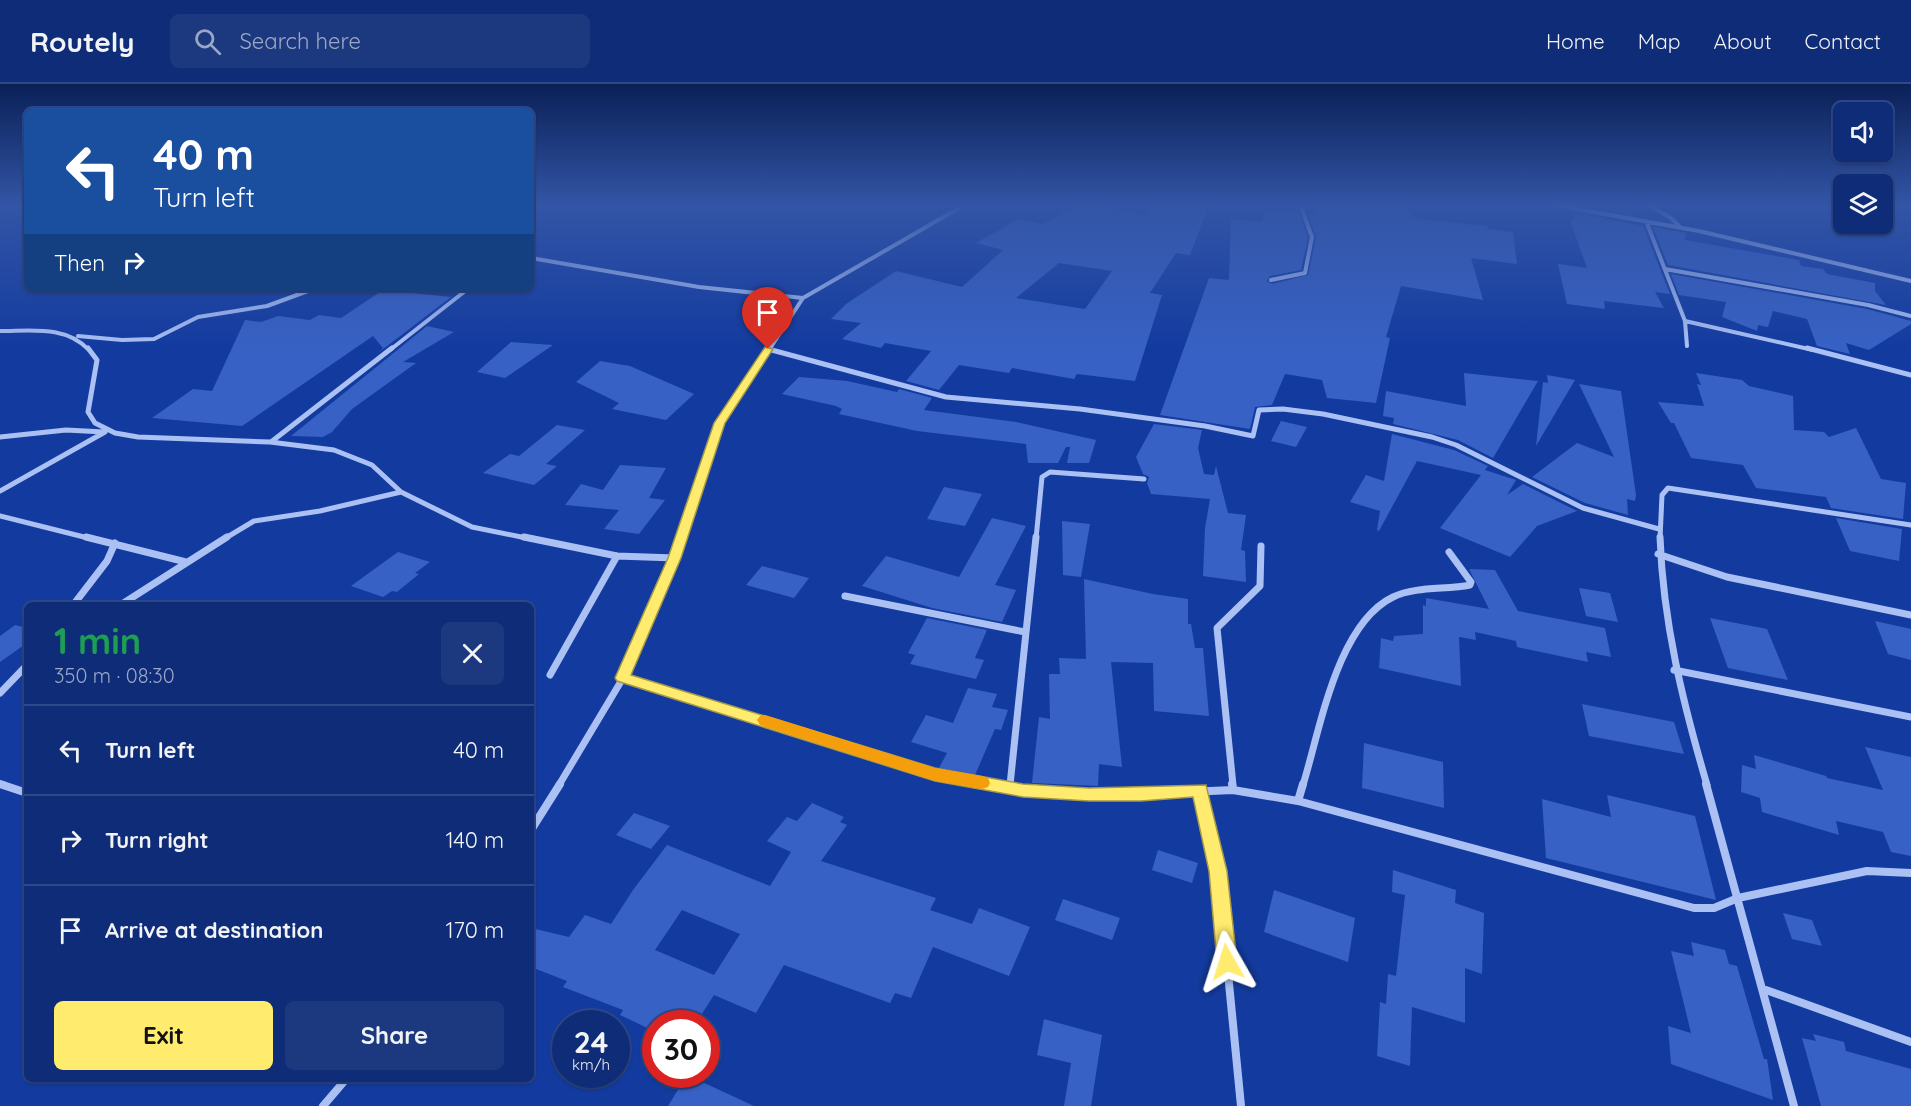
<!DOCTYPE html>
<meta charset="utf-8">
<style>
body{margin:0;font-family:Quicksand,sans-serif;background:#1c387f;color:#f1f3f6;height:100vh;display:flex;flex-direction:column;font-size:22px;white-space:nowrap}
*{box-sizing:border-box;margin:0}
p{font-size:20px;color:#9ba7c6}
.icon{flex:none;width:33px;height:33px;fill:none;stroke:currentColor;stroke-width:2;stroke-linecap:round;stroke-linejoin:round}
.map{position:relative;flex:1;overflow:hidden}
.side{position:absolute;left:24px;top:518px;width:510px;height:480px;display:flex;flex-direction:column;background:#0e2c77;border-radius:9px;box-shadow:0 2px 4px #0004,0 0 0 2px #2e4889}
.side>*{flex:none}
.guide{position:absolute;left:24px;top:24px;width:510px;height:183px;border-radius:9px;box-shadow:0 2px 4px #0004,0 0 0 2px #2e4889;background:#1a4fa0;color:#fff;overflow:hidden}
.buttons{position:absolute;left:1833px;top:18px;display:grid;gap:12px}
.buttons a{display:grid;place-items:center;width:60px;height:60px;border-radius:9px;background:#0e2c77;box-shadow:0 2px 4px #0004,0 0 0 2px #2e4889;font-size:30px}
.speed{position:absolute;left:552px;top:926px;display:flex;gap:12px;font-size:30px;font-weight:700;text-align:center}
.speed>*{display:grid;place-content:center;width:78px;height:78px;border-radius:50%;background:#0e2c77;box-shadow:0 2px 4px #0004,0 0 0 2px #2e4889;line-height:1}
.speed small{font-size:15px;font-weight:400}
.speed .limit{border:9px solid #d22;background:#fff;color:#111}
.pin{position:absolute;display:grid;place-items:center;width:51px;height:51px;color:#fff;margin:-62px -26px;border-radius:50% 50% 50% 0;rotate:-45deg;box-shadow:0 0 6px #0007}
.pin .icon{rotate:45deg}
.me{position:absolute;width:66px;margin:-33px;rotate:354deg;stroke-linejoin:round;filter:drop-shadow(0 0 4px #0008)}
.turn{display:flex;align-items:center;gap:21px;height:126px;padding:0 30px;font-size:27px}
.turn .icon{width:78px;height:78px;stroke-width:2.5}
.turn b{display:block;font-size:42px;line-height:51px}
.then{display:flex;align-items:center;height:57px;padding:0 30px;background:#0003;gap:12px;font-size:22px}
.round{display:grid;place-items:center;flex:none;width:63px;height:63px;border-radius:9px;background:#1c387f}
.overview{display:flex;align-items:center;justify-content:space-between;height:102px;padding:0 30px}
h1{font-size:36px;font-weight:700;line-height:45px;color:#1e9e55}
.action{display:flex;gap:12px;margin-top:auto;padding:12px 30px}
.action a{flex:1;height:69px;border-radius:9px;background:#ffeb6e;color:#111;font-size:24px;font-weight:700;line-height:69px;text-align:center}
.action a+a{background:#1c387f;color:#f1f3f6}
ul{padding:0;list-style:none}
li{display:flex;align-items:center;gap:18px;height:90px;padding:0 30px;border-top:2px solid #2e4889}
li div{flex:1}
li b{display:block;font-size:22px}
li em{font-style:normal}
header{display:flex;align-items:center;gap:36px;box-sizing:border-box;height:84px;padding:0 30px;background:#0e2c77;border-bottom:2px solid #2e4889}
header strong{font-size:28px}
nav{display:flex;gap:33px;margin-inline-start:auto;font-size:21px}
.search{width:420px;height:54px;background:#1c387f;display:flex;align-items:center;gap:15px;box-sizing:border-box;padding:0 21px;border-radius:9px;color:#9ba7c6;font-size:22px}
.map>svg:first-child{display:block}
.building{fill:#3761c4;fill-rule:evenodd}
.lines{fill:none;stroke-linecap:round;stroke-linejoin:round}
.street-far3{stroke:#abc1f4;stroke-width:4}
.street-far2{stroke:#abc1f4;stroke-width:5}
.street-far1{stroke:#abc1f4;stroke-width:7}
.street{stroke:#abc1f4;stroke-width:8}
.route{fill:#ffeb6e;stroke:#a69948;stroke-width:1.5}
.slow{fill:#f59e0b}
</style>
<header>
<strong>Routely</strong>
<div class="search"><svg class="icon" aria-label="search" viewBox="0 0 24 24"><circle cx="10" cy="10" r="6"/><path d="M15 15l6 6"/></svg>Search here</div>
<nav><a>Home</a><a>Map</a><a>About</a><a>Contact</a></nav>
</header>
<div class="map">
<svg width="1911" height="1022" viewBox="0 0 1911 1022">
<rect width="100%" height="100%" fill="#133b9f"/>
<path class="building" d="M1081,120H1096L1144,131L1152,120L1209,121L1190,171L1176,169L1150,209L1162,211L1135,297L1077,290L1074,295L1012,284L1009,289L959,281L939,306L906,297L931,267L885,259L881,264L842,255L861,239L831,235L846,220L896,187L962,203L1003,166L976,159L1019,135L1043,140ZM1059,179L1112,187L1085,225L1016,214Z
M1314,120H1402L1416,135L1487,142L1488,145L1513,148L1517,180L1471,174L1483,216L1401,202L1386,253L1390,254L1376,319L1327,314L1322,296L1285,290L1272,321L1255,323L1250,345L1160,331L1209,194L1229,196L1231,135L1262,138L1265,126L1299,129L1308,153L1301,186L1270,192L1267,197L1272,200L1308,191L1316,153L1308,130L1317,131Z
M1582,120L1632,123V131L1581,122Z
M1576,129L1643,142L1670,210L1655,208L1664,224L1604,217L1605,225L1567,220L1558,180L1587,184L1571,139Z
M1653,143L1686,149L1685,156L1799,176L1801,182L1823,185L1827,190L1875,199V207L1886,221L1668,181Z
M1671,190L1867,225L1911,237V240L1869,266L1846,259L1850,270L1817,262L1807,235L1773,227L1768,243L1758,241L1757,247L1722,233L1726,218L1679,211Z
M383,206L451,213L378,269L383,264L373,252L242,342L152,334L193,305L212,307L245,236L261,238L278,232L310,236L319,231L341,234Z
M427,242L454,248L403,278L416,279L352,325L332,348L323,353L291,352Z
M511,258L553,261L505,294L477,288Z
M600,277L630,282L694,310L666,336L612,325L619,319L576,298Z
M1464,289L1538,297L1493,374L1458,356L1393,340L1394,334L1383,332L1386,307L1466,322Z
M1696,289L1742,296L1749,302L1793,312L1794,346L1824,348L1829,353L1856,344L1881,395L1906,399L1903,435L1831,424L1826,413L1756,404L1743,381L1691,374L1674,339H1671L1658,318L1704,322L1697,300L1701,301Z
M1547,291L1575,296L1536,362L1543,298L1548,299Z
M799,293L847,297L897,308L899,305L932,314L924,326L1016,338L1096,356L1089,379H1067L1070,363H1066L1058,379H1028L1026,360L917,347L839,330L842,325L836,322L782,310Z
M1579,300L1621,307L1636,411L1635,417L1627,415L1628,431L1585,419L1532,393L1577,359L1614,373Z
M1281,337L1307,343L1296,363L1271,357Z
M1154,340L1202,346L1198,364L1204,390L1214,391L1216,382L1228,429L1246,431L1241,466L1245,467L1246,498L1203,492L1205,444L1210,415L1151,410L1147,399L1149,393L1143,390L1136,373Z
M557,341L585,346L546,380L557,382L534,401L483,389L510,370L519,372Z
M1392,350L1454,366L1488,382L1485,386L1516,396L1507,411L1523,400L1577,427L1537,442L1510,473L1440,444L1481,391L1417,377L1379,447L1377,446L1380,427L1350,418L1366,391L1384,397Z
M620,381L666,384L649,414L665,416L639,450L604,445L619,426L565,421L581,400L603,406Z
M944,403L982,410L965,442L927,435Z
M992,434L1026,442L995,501L1016,506L1002,538L932,524L862,502L886,472L959,493Z
M1836,434L1902,445L1899,477L1850,467Z
M1062,437L1090,440L1081,493L1063,491Z
M398,468L430,478L415,489L419,490L397,508L392,507L383,513L351,502Z
M762,482L809,494L794,514L746,501Z
M1469,485L1495,486L1518,527L1605,544L1611,573L1586,568L1588,578L1517,563L1516,557L1475,548L1476,556L1459,553L1461,602L1379,584L1381,554L1393,557L1394,552L1423,550V521L1426,522V514L1489,525Z
M1084,495L1153,510L1188,515V540H1191L1195,564H1203L1209,632L1154,627L1153,579L1111,578L1122,683L1099,680L1098,702L1032,699L1039,633L1050,635L1049,590H1060L1059,574L1086,575Z
M1579,504L1610,509L1618,538L1586,532Z
M927,534L987,546L975,574L984,576L976,595L910,580L915,571L908,569Z
M1710,534L1767,545L1788,596L1728,584Z
M1875,537L1911,545V576L1888,570Z
M15,541L27,544V559L0,578V552Z
M968,604L997,610L992,623L1008,626L1001,646L995,645L975,691L939,684L947,669L911,658L926,631L953,639Z
M1582,620L1674,638L1684,670L1589,652Z
M1364,659L1443,678L1444,724L1362,704Z
M1865,663L1911,673V772L1891,768L1883,748L1836,737L1839,751L1762,728L1760,714L1741,708L1742,681L1756,685L1754,671L1826,692L1827,694L1883,706Z
M1607,711L1695,732L1716,816L1546,774L1542,715L1611,733Z
M812,719L844,733L840,738L847,741L821,777L936,814L930,826L972,840L979,824L1030,843L1009,892L933,863L911,914L895,909L890,919L784,881L756,929L714,911L696,939H656V948L620,931L623,926L563,903L567,897L531,883V844L569,853L585,831L611,840L633,806L667,761L770,802L791,768L767,757L787,733L797,737ZM682,826L740,850L714,891L655,866Z
M634,729L670,742L651,765L616,751Z
M1158,766L1198,779L1192,799L1152,786Z
M1393,786L1456,806L1455,819L1484,829L1482,890L1465,884V939L1412,923L1410,982L1377,972L1380,918L1386,920L1388,890L1396,892L1405,811L1392,808Z
M1274,806L1355,834L1348,878L1264,848Z
M1063,815L1120,834L1112,856L1055,836Z
M1783,829L1812,836L1822,862L1792,855Z
M1691,858L1725,866L1729,880L1737,882L1764,975H1767L1773,1016L1671,980L1668,942L1691,949L1671,867L1694,872Z
M1044,935L1102,951L1091,1022H1064L1071,979L1037,971Z
M1813,950L1844,958L1846,967L1911,985V1022H1821L1802,954L1816,957Z
M687,991L754,1022H668Z"/>
<g class="lines">
<path class="street-far3" d="M1549,120L1699,147L1911,197
M1647,120L1671,134L1680,143
M1646,137L1685,237L1687,262
M531,174L699,203L803,214
M1665,185L1868,221L1911,232
M1271,196L1305,189L1312,153L1300,120
M1685,237L1813,266
M0,247C31,247 66,241 89,266
M78,252L122,256L154,255L198,233L267,222L316,204
M390,266L469,204
M769,266L803,214L966,120"/>
<path class="street-far2" d="M88,264L97,276L88,328L95,339L115,349L138,353L270,358L334,366L372,381L401,408L472,443L531,455
M1807,264L1911,291
M768,265L946,313L1080,325L1205,342L1253,352L1259,326L1283,325L1323,330L1432,353L1456,361L1583,424L1659,445
M0,353L66,346L104,348
M271,358L392,264
M0,407L105,348
M0,432L92,455
M224,455L254,437L320,427L401,408
M681,455L720,339L770,264
M1036,455L1042,393L1050,388L1144,395
M1660,455L1662,411L1668,404L1911,441"/>
<path class="street-far1" d="M86,453L186,478
M524,453L617,472L675,474
M1660,453C1663,539 1683,619 1707,701
M1658,470L1727,493L1911,531
M845,512L1025,548
M74,520L107,477L115,459
M122,520L227,453
M1674,586L1911,633
M550,591L617,472
M623,594L935,690L998,701
M0,609L27,581
M0,700L4,701
M559,701L623,594L682,453
M1010,701L1036,453
M1233,701L1217,544L1260,502L1261,462
M1303,701C1320,646 1337,540 1393,513C1416,502 1446,506 1470,501L1471,498L1449,468"/>
<path class="street" d="M0,700L27,709
M990,700L1023,706L1141,710L1233,706L1298,717L1694,824H1714L1738,814L1867,787L1911,789
M1232,700L1233,706
M1706,700L1794,1022
M1010,704V700
M1200,706L1218,787L1241,1022
M1298,717L1303,700
M531,746L560,700
M1766,906L1911,958
M323,1022L347,994"/>
</g>
<linearGradient id="sky" x2="0" y2="1"><stop stop-color="#0a2057"/><stop offset="0.46" stop-color="#3355a6"/><stop offset="1" stop-color="#3355a6" stop-opacity="0"/></linearGradient>
<rect width="1911" height="263" fill="url(#sky)"/>
<path class="route" d="M765,263L773,265L725,339L681,474L631,591L935,684L1023,700L1089,704L1206,701L1227,787L1237,878L1234,884L1227,887L1220,884L1217,878L1209,787L1193,713L1141,717H1089L1023,713L935,697L617,597L615,594L668,474L714,339Z"/>
<path class="slow" d="M765,631L935,684L982,692L988,694L990,699L988,703L982,705L935,697L760,641L757,636L760,632Z"/>
</svg>
<div class="buttons">
<a><svg class="icon" aria-label="sound" viewBox="0 0 24 24"><path d="M4 9h4l5-4v14l-5-4H4zM17 9q2 3 0 6"/></svg></a>
<a><svg class="icon" aria-label="layers" viewBox="0 0 24 24"><path d="M12 4l9 5-9 5-9-5zM3 14l9 5 9-5"/></svg></a>
</div>
<div class="speed"><div>24<small>km/h</small></div><div class="limit">30</div></div>
<div class="pin" style="left:768px;top:265px;background:#d93025"><svg class="icon" aria-label="arrive" viewBox="0 0 24 24"><path d="M6 21V4h12l-3 4 3 4H6"/></svg></div>
<svg class="me" style="left:1227px;top:878px" viewBox="-20 -20 40 40"><path d="M0-17L14 15 0 8-14 15z" fill="#ffeb6e" stroke="#fff" stroke-width="4"/></svg>
<div class="guide">
<div class="turn"><svg class="icon" aria-label="left" viewBox="0 0 24 24"><path d="M17 20v-9H6M10 6l-5 5 5 5"/></svg><div><b>40 m</b>Turn left</div></div>
<div class="then">Then<svg class="icon" aria-label="right" viewBox="0 0 24 24"><path d="M7 20v-9h11M14 6l5 5-5 5"/></svg></div>
</div>
<section class="side">
<div class="overview"><div><h1>1 min</h1><p>350 m · 08:30</p></div><a class="round"><svg class="icon" aria-label="close" viewBox="0 0 24 24"><path d="M6 6l12 12M18 6L6 18"/></svg></a></div>
<ul>
<li><svg class="icon" aria-label="left" viewBox="0 0 24 24"><path d="M17 20v-9H6M10 6l-5 5 5 5"/></svg><div><b>Turn left</b></div><em>40 m</em></li>
<li><svg class="icon" aria-label="right" viewBox="0 0 24 24"><path d="M7 20v-9h11M14 6l5 5-5 5"/></svg><div><b>Turn right</b></div><em>140 m</em></li>
<li><svg class="icon" aria-label="arrive" viewBox="0 0 24 24"><path d="M6 21V4h12l-3 4 3 4H6"/></svg><div><b>Arrive at destination</b></div><em>170 m</em></li>
</ul>
<div class="action"><a>Exit</a><a>Share</a></div>
</section>
</div>
